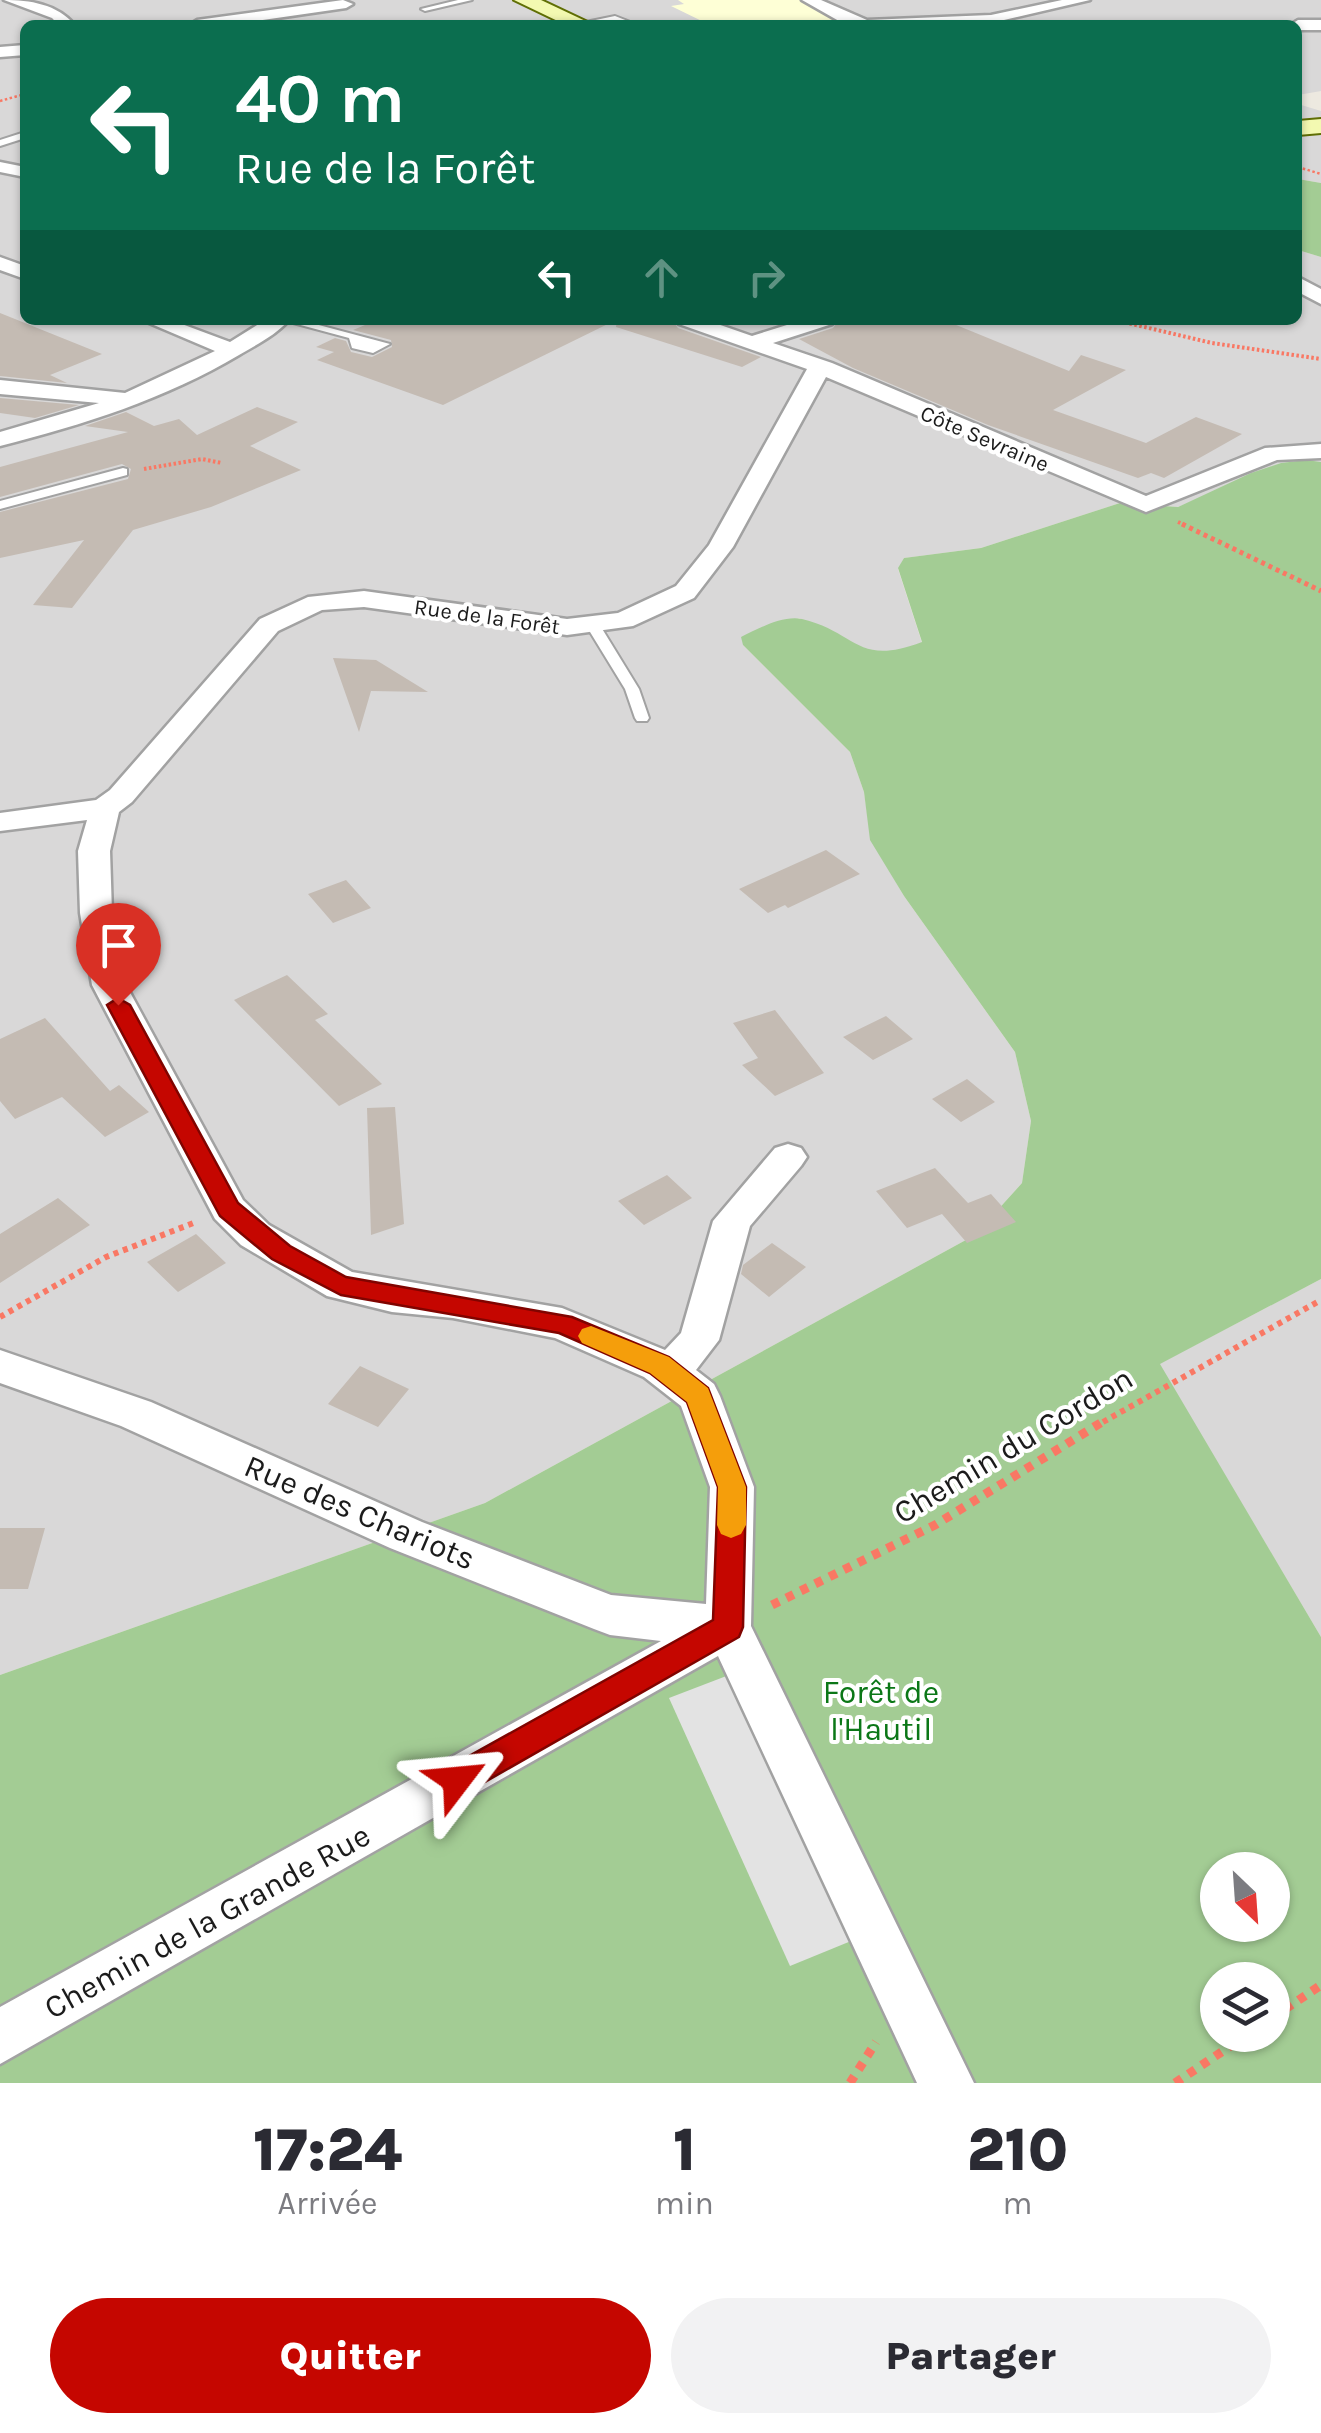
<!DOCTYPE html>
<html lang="fr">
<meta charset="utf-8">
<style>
body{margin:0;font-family:Karla,sans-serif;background:#f2f2f3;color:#2b2b33;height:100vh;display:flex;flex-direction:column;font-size:38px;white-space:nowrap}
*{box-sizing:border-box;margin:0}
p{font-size:32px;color:#7c7c81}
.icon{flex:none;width:55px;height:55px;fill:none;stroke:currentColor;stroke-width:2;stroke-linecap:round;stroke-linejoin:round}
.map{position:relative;height:2083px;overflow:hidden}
.details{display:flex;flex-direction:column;background:#fff;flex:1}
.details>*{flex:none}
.banner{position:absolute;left:20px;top:20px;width:1282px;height:305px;border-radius:15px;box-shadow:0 2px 8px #0004;background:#0b6e4f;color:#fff;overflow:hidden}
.needle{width:65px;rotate:155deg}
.controls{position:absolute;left:1200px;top:1852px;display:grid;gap:20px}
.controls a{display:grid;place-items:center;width:90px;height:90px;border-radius:50%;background:#fff;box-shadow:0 2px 8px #0004;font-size:50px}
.pin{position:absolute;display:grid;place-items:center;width:85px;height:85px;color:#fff;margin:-102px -42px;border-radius:50% 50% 50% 0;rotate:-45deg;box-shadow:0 0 10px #0007}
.pin .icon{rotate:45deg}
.me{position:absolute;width:110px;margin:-55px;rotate:61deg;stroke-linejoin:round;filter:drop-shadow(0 0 8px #0008)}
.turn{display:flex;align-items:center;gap:35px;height:210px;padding:0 50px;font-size:45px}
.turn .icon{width:130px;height:130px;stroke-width:2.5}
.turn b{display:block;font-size:70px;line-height:85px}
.lanes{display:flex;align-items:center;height:95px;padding:0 50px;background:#0003;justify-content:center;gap:50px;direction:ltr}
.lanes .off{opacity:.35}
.eta{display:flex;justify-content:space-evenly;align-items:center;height:170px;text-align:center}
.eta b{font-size:60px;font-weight:800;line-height:70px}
.cta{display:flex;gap:20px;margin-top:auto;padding:20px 50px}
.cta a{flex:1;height:115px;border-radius:60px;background:#c50600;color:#fff;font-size:40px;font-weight:800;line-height:115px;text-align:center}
.cta a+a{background:#f2f2f3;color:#2b2b33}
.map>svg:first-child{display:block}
.residential{fill:#d9d8d8}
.education{fill:#feffd6}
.forest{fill:#a3cc94;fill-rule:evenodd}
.parking{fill:#e3e3e3}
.building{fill:#c4bbb3}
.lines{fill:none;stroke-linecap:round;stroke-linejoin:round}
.lane-casing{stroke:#a2a2a2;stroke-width:4}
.street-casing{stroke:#a2a2a2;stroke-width:5}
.secondary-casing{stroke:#606f05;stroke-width:4}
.path-far4{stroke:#f97864;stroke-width:2.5;stroke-dasharray:2.5 2.5;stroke-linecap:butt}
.path-far3{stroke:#f97864;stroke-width:4;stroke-dasharray:2.5 2.5;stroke-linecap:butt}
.path-far2{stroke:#f97864;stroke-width:5;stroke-dasharray:4 4;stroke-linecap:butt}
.path-far1{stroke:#f97864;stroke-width:6;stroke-dasharray:5 5;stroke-linecap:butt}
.path{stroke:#f97864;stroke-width:9;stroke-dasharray:8 8;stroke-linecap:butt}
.lane{fill:#fff;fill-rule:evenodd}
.street{fill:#fff;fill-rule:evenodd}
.secondary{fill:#f3f9b1;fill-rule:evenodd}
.route{fill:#c50600;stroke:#800400;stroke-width:2.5}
.slow{fill:#f59e0b}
.labels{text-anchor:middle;stroke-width:8;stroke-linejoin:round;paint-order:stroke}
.far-street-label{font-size:22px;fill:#1b1b1b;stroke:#fff}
.near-street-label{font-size:32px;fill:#1b1b1b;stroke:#fff}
.near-park-label{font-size:32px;fill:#0b7717;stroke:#fff}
</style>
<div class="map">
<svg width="1321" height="2083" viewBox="0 0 1321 2083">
<rect width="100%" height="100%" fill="#ede9e0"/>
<path class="residential" d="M0,0H1321V91L1298,95V25H25V320H1298V250L1321,257V462L1281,463L1178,507L1120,503L981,548L904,558L898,569L922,643L893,653L869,652L799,618L743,645L850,752L864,792L871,840L904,896L1015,1052L1031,1121L1022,1183L975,1235L485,1503L0,1675Z
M1298,104L1321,111V183L1298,179Z
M1321,1279V1637L1159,1364Z"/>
<path class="education" d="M678,0H801L848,20L808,25H710L671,6L684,4Z"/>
<path class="forest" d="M1298,179L1321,183V257L1298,250Z
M1306,460L1321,462V1279L1160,1364L1321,1637V2083H0V1675L485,1503L975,1235L1022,1183L1031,1121L1015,1052L904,896L870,840L864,792L850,752L743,645L741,637C758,629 782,615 802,619C857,632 856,667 922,642L898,568L904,558L981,548L1120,503L1178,507L1251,473L1281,463ZM1218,1870H1272V1925H1218ZM1218,1980H1272V2035H1218Z"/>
<path class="parking" d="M729,1675L856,1939L790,1966L669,1698Z"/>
<path class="building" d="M0,313L102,354L50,375L67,383L0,376Z
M377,320H616L443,405L317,360L334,352L316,347L335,338L346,341L351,352L372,357L392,347L391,340L353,330Z
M617,320H672L678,328L761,357L742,367L616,327Z
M839,320H944L1069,371L1081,355L1126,370L1053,410L1146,443L1196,417L1242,434L1164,478L1151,473L1138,478L988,425L853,368L799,339L833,328Z
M0,398L79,405L35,418L0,413Z
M257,407L298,422L250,446L301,470L211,507L133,530L72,608L33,605L84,540L0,558V512L128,479L131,469L122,464L0,497V467L128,432L85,426L126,412L154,426L179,419L197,435Z
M333,658L376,660L428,692L371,691L359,732Z
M826,850L860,874L788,908L785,905L768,913L739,889Z
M346,880L371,908L333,923L308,894Z
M287,975L328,1014L315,1020L382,1084L339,1106L234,1000Z
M775,1010L824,1073L775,1096L742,1065L758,1058L733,1023Z
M886,1016L913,1039L873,1060L843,1037Z
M45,1018L110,1091L119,1085L149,1112L105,1137L62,1097L15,1119L0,1101V1039Z
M967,1079L995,1102L961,1122L932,1099Z
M395,1107L404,1224L371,1235L367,1108Z
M935,1168L968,1203L991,1194L1016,1222L967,1243L942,1214L907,1228L876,1191Z
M667,1175L692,1198L644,1225L618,1201Z
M58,1198L90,1225L0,1283V1234Z
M196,1234L226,1263L178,1292L147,1262Z
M772,1243L806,1267L769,1297L741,1274L743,1265Z
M360,1366L409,1389L378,1427L328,1404Z
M0,1528H45L28,1589H0Z"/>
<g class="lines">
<g class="lane-casing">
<path id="lane" d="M458,0H472L425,11L421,9Z
M615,16L638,25L614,20L576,24Z
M366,22L369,25H344Z
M25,132V138L0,146V140Z
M282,320H300L390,344L373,353L352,348L349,338Z
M123,468L127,469V475L0,509V501Z
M594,623L601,627L639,689L649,718L647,721H637L635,718L625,689L587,627Z"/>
</g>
<g class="street-casing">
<path id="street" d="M4,0C30,0 57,4 75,25H59L52,18Z
M343,0L353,4L346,8L229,25H189L197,20Z
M802,0H821L867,20L991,15L1062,0H1090L991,23L957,25H846Z
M1298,20H1321V30H1298V25H1290Z
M25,45V55L0,57V47Z
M0,162L25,167V177L0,172Z
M0,257L25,266V279L0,270Z
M1298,277L1321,289V304L1298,292Z
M142,320H171L230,342L265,320H289C276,335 256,345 239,355C165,399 83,425 0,446V432L99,403L0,394V380L125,393L215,351Z
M676,320H706L752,336L803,320H835L832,324L773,343L832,363L1146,496L1265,448L1321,444V458L1277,460L1146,512L826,377L733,547L694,598L633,626L567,635L364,607L322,610L278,631L132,802L119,812L110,851L112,913L126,985L243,1200L269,1225L352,1272L562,1308L665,1350L681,1333L713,1221L775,1148L788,1144L801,1148L807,1157L801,1166L750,1226L719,1340L696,1370L714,1384L720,1396L754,1487L751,1626L974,2083H917L718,1656L0,2064V2007L661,1641L610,1635L594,1629L390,1548L121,1426L0,1383V1350L151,1402L422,1522L611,1595L706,1604L710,1487L681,1406L644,1377L555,1338L453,1318L392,1312L327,1296L241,1245L215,1219L92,985L80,913L78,851L87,820L0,831V813L96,800L110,790L260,619L308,597L364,591L567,619L618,613L676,586L709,545L807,369L679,324Z"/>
</g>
<g class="secondary-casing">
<path id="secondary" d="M514,0H541L594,25H566Z
M1321,119V133L1298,135V121Z"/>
</g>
<path class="path-far4" d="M0,101L25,94
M1298,167L1321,174"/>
<path class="path-far3" d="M1115,320L1212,343L1321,359
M144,469L202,459L222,463
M1178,522L1187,526"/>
<path class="path-far2" d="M1182,524L1321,591"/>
<path class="path-far1" d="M0,1317L106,1257L196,1222
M1103,1422L1321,1300"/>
<path class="path" d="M772,1605L935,1525L1107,1419
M1272,2018L1321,1985
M850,2083L876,2042
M1175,2083L1247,2035"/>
<use href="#lane" class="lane"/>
<use href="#street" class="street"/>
<use href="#secondary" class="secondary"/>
</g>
<path class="route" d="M118,998L130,1005L238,1203L290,1246L346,1277L572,1317L669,1357L708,1388L746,1487L743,1627L739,1637L469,1791L457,1795L446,1791L441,1780L446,1769L713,1620L718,1487L687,1402L650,1373L559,1333L341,1295L272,1259L220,1216L107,1005Z"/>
<path class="slow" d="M591,1326L669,1357L708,1388L746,1487V1525L741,1534L731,1538L721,1534L717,1525L718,1487L687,1402L650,1373L582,1343L578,1336L582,1329Z"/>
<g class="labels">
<g class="far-street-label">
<text transform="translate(985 438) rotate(23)" y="8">Côte Sevraine</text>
<text transform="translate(487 616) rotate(8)" y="8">Rue de la Forêt</text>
</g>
<g class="near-street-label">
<text transform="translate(1013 1445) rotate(-31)" y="11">Chemin du Cordon</text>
<text transform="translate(360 1512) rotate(23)" y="11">Rue des Chariots</text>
<text transform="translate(207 1921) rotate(-29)" y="11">Chemin de la Grande Rue</text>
</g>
<g class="near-park-label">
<text x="881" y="1703">Forêt de<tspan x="881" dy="37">l'Hautil</tspan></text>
</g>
</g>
</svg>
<div class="controls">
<a><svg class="needle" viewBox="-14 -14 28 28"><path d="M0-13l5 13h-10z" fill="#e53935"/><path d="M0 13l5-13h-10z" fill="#7c7c81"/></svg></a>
<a><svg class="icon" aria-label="layers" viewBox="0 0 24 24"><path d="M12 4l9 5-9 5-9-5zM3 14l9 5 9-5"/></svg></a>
</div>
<div class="pin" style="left:118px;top:1005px;background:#d93025"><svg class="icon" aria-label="arrive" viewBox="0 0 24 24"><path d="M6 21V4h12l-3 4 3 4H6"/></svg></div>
<svg class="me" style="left:457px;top:1780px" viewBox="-20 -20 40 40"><path d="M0-17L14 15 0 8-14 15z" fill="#c50600" stroke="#fff" stroke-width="4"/></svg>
<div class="banner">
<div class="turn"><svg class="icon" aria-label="left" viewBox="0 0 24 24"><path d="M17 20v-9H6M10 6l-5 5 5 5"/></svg><div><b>40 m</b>Rue de la Forêt</div></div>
<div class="lanes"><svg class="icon" aria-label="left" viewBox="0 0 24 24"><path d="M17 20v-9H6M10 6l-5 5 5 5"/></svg><svg class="icon off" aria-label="ahead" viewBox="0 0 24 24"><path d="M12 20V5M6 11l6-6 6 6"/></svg><svg class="icon off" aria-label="right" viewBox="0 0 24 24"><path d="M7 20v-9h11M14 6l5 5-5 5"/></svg></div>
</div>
</div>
<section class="details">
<div class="eta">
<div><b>17:24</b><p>Arrivée</p></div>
<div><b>1</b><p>min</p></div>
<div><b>210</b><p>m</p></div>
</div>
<div class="cta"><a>Quitter</a><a>Partager</a></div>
</section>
